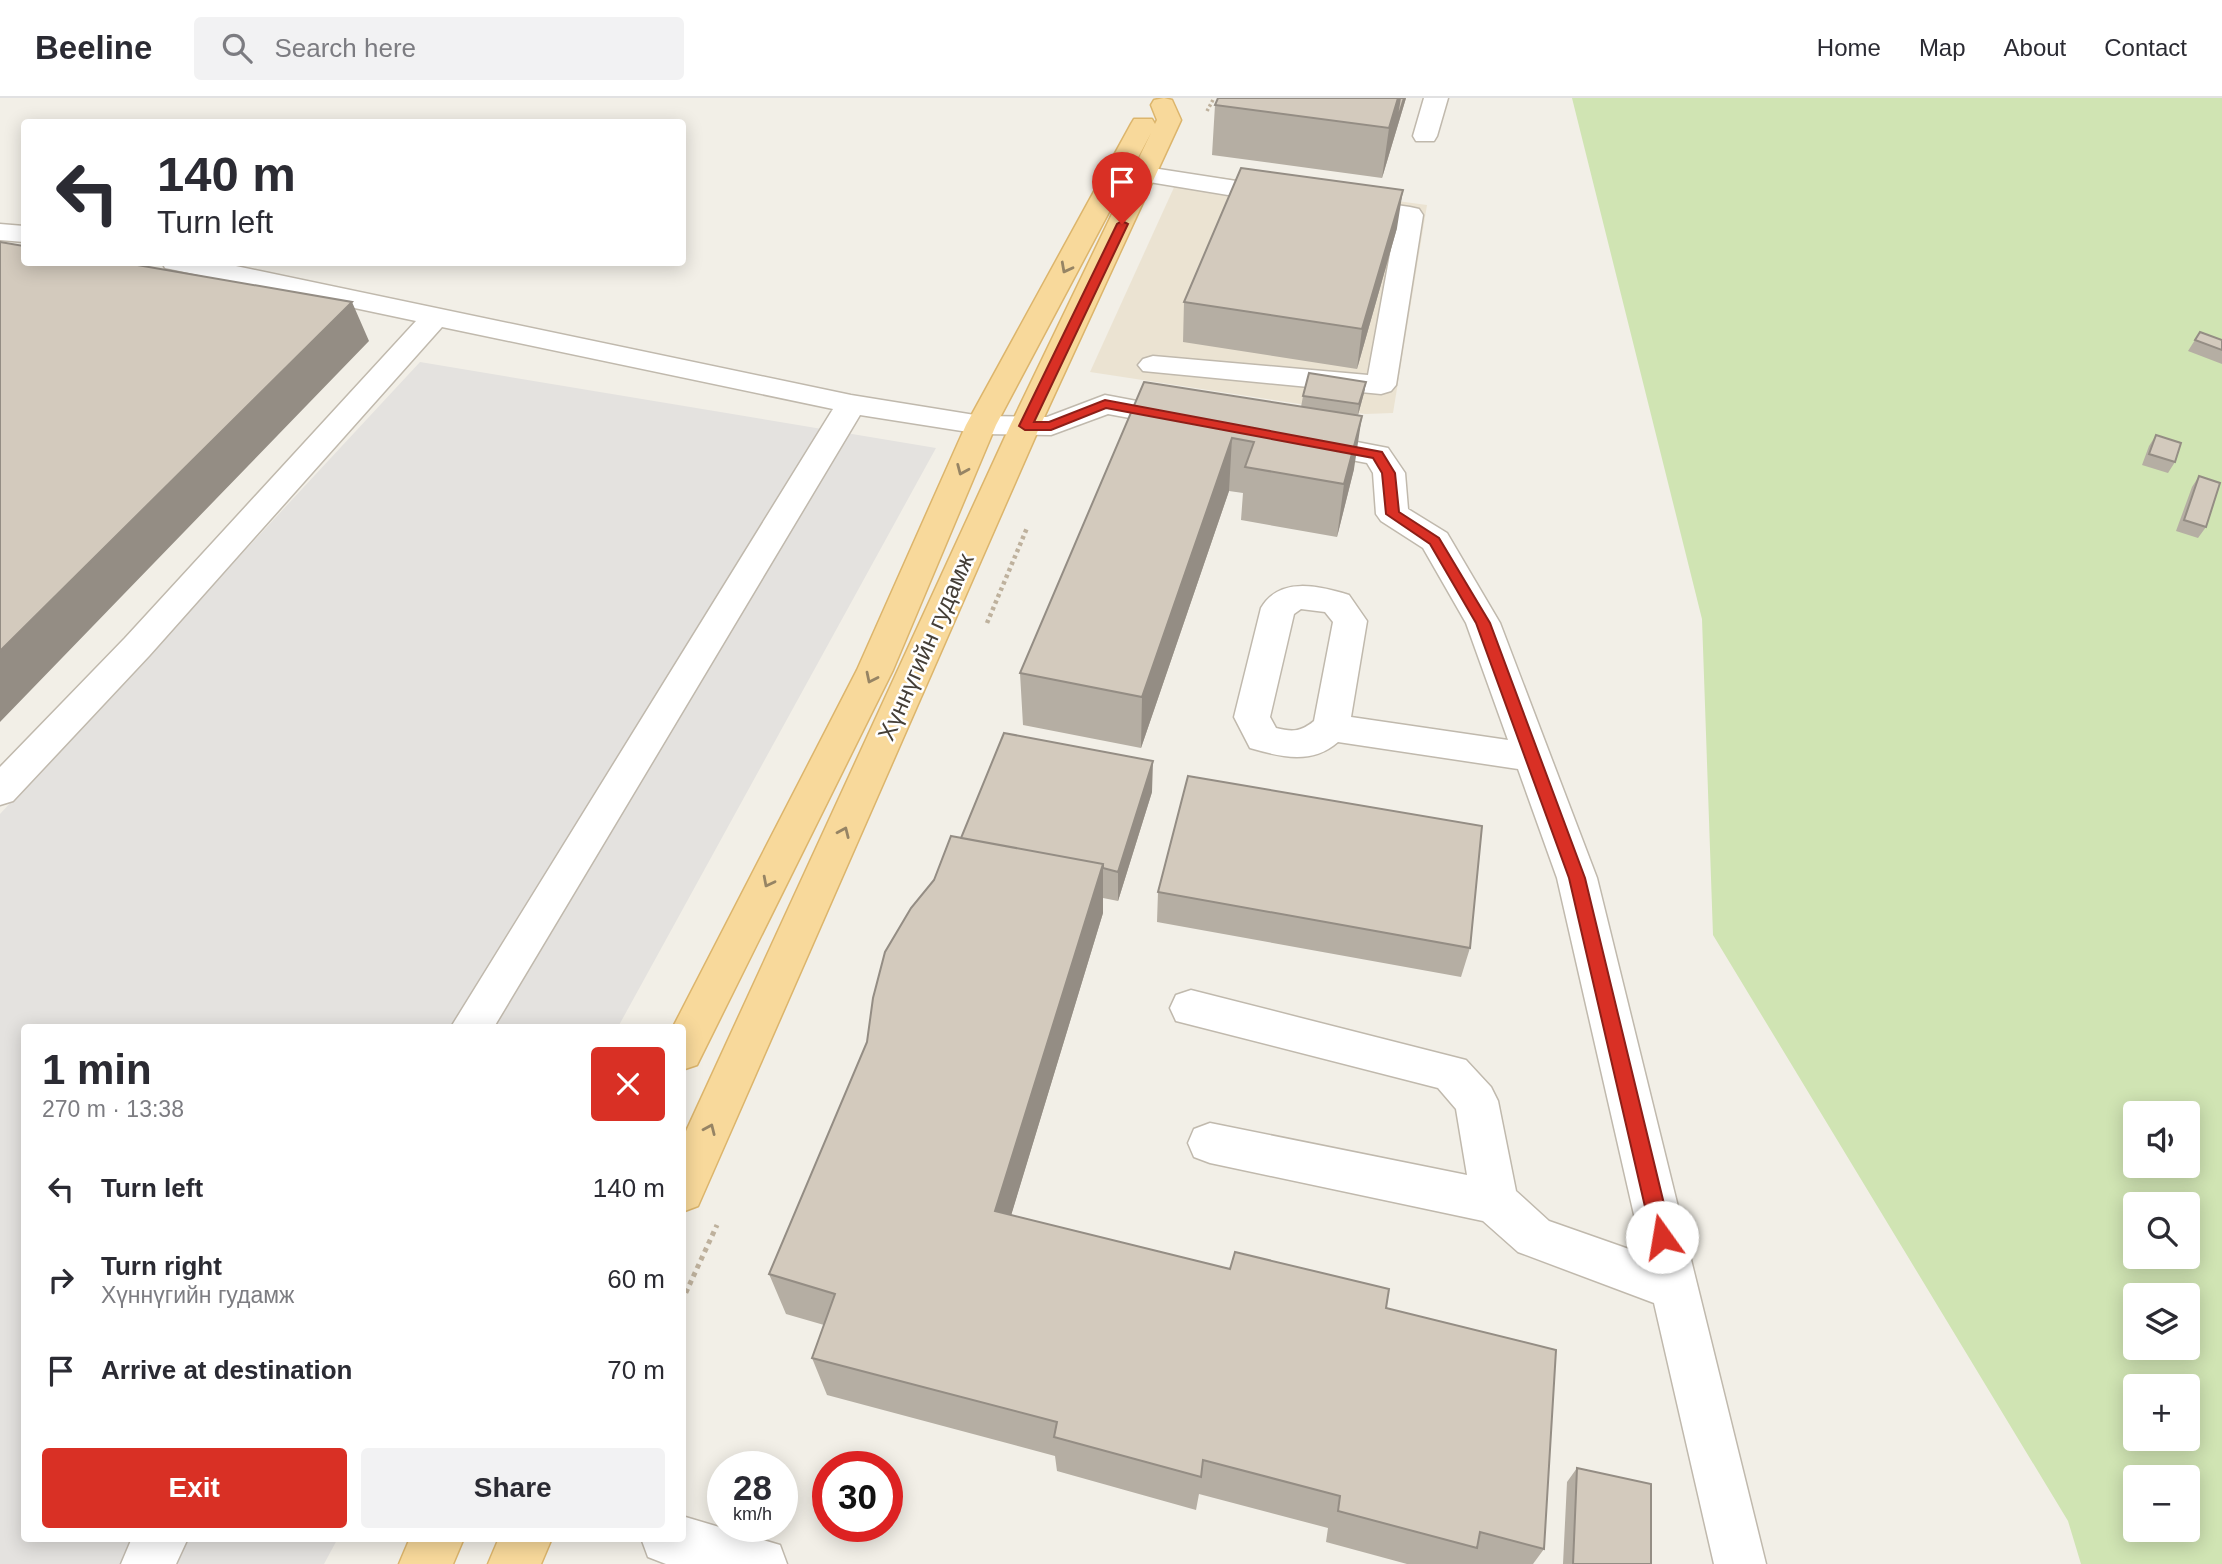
<!DOCTYPE html>
<meta charset="utf-8">
<style>
body{margin:0;font-family:Arial,sans-serif;background:#f2f2f3;color:#2b2b33;height:100vh;display:flex;flex-direction:column;font-size:26px;white-space:nowrap}
*{box-sizing:border-box;margin:0}
p{font-size:23px;color:#7c7c81}
.icon{flex:none;width:38px;height:38px;fill:none;stroke:currentColor;stroke-width:2;stroke-linecap:round;stroke-linejoin:round}
.map{position:relative;flex:1;overflow:hidden}
.panel{position:absolute;left:21px;top:926px;width:665px;height:518px;display:flex;flex-direction:column;background:#fff;border-radius:7px;box-shadow:0 4px 18px #0003}
.panel>*{flex:none}
.top-card{position:absolute;left:21px;top:21px;width:665px;height:147px;border-radius:7px;box-shadow:0 4px 18px #0003;background:#fff;color:#2b2b33;overflow:hidden}
.controls{position:absolute;left:2123px;top:1003px;display:grid;gap:14px}
.controls a{display:grid;place-items:center;width:77px;height:77px;border-radius:7px;background:#fff;box-shadow:0 4px 18px #0003;font-size:35px}
.speed{position:absolute;left:707px;top:1353px;display:flex;gap:14px;font-size:35px;font-weight:700;text-align:center}
.speed>*{display:grid;place-content:center;width:91px;height:91px;border-radius:50%;background:#fff;box-shadow:0 4px 18px #0003;line-height:1}
.speed small{font-size:18px;font-weight:400}
.speed .limit{border:10px solid #d22;background:#fff;color:#111}
.pin{position:absolute;display:grid;place-items:center;width:60px;height:60px;color:#fff;margin:-72px -30px;border-radius:50% 50% 50% 0;rotate:-45deg;box-shadow:0 0 7px #0007}
.pin .icon{rotate:45deg}
.me{position:absolute;width:77px;margin:-38px;rotate:347deg;stroke-linejoin:round;filter:drop-shadow(0 0 5px #0008)}
.turn{display:flex;align-items:center;gap:24px;height:147px;padding:0 21px;font-size:32px}
.turn .icon{width:91px;height:91px;stroke-width:2.5}
.turn b{display:block;font-size:49px;line-height:60px}
.round{display:grid;place-items:center;flex:none;width:74px;height:74px;border-radius:7px;background:#f2f2f3}
.overview{display:flex;align-items:center;justify-content:space-between;height:119px;padding:0 21px}
h1{font-size:42px;font-weight:700;line-height:52px}
.cta{display:flex;gap:14px;margin-top:auto;padding:14px 21px}
.cta a{flex:1;height:80px;border-radius:7px;background:#d93025;color:#fff;font-size:28px;font-weight:700;line-height:80px;text-align:center}
.cta a+a{background:#f2f2f3;color:#2b2b33}
ul{padding:0;list-style:none}
li{display:flex;align-items:center;gap:21px;height:91px;padding:0 21px}
li div{flex:1}
li b{display:block;font-size:26px}
li em{font-style:normal}
header{display:flex;align-items:center;gap:42px;box-sizing:border-box;height:98px;padding:0 35px;background:#fff;border-bottom:2px solid #e1e1e2}
header strong{font-size:33px}
nav{display:flex;gap:38px;margin-inline-start:auto;font-size:24px}
.search{width:490px;height:63px;background:#f2f2f3;display:flex;align-items:center;gap:18px;box-sizing:border-box;padding:0 24px;border-radius:7px;color:#7c7c81;font-size:26px}
.map>svg:first-child{display:block}
.education{fill:#ebe3d2}
.green{fill:#d0e4b3;fill-rule:evenodd}
.parking{fill:#e4e2df}
.lines{fill:none;stroke-linecap:round;stroke-linejoin:round}
.minor-casing{stroke:#c0b9ad;stroke-width:3}
.major-casing{stroke:#dcb56c;stroke-width:3}
.path-far2{stroke:#beb19d;stroke-width:3.5;stroke-dasharray:2.5 2.5;stroke-linecap:butt}
.path-far1{stroke:#beb19d;stroke-width:4.5;stroke-dasharray:3.5 3.5;stroke-linecap:butt}
.path{stroke:#beb19d;stroke-width:5;stroke-dasharray:4.5 4.5;stroke-linecap:butt}
.minor{fill:#fff;fill-rule:evenodd}
.major{fill:#f8d99b;fill-rule:evenodd}
.wall{fill:#b5aea3}
.shaded-wall{fill:#948d84}
.building{fill:#d3cabd;stroke:#948d84;stroke-width:2}
.oneway{stroke:#968464}
.route{fill:#d93025;stroke:#8d1f18;stroke-width:2}
.labels{text-anchor:middle;stroke-width:5;stroke-linejoin:round;paint-order:stroke}
.street-label{font-size:24px;fill:#453f37;stroke:#fff}
</style>
<header>
<strong>Beeline</strong>
<div class="search"><svg class="icon" aria-label="search" viewBox="0 0 24 24"><circle cx="10" cy="10" r="6"/><path d="M15 15l6 6"/></svg>Search here</div>
<nav><a>Home</a><a>Map</a><a>About</a><a>Contact</a></nav>
</header>
<div class="map">
<svg width="2222" height="1466" viewBox="0 0 2222 1466">
<rect width="100%" height="100%" fill="#f2efe7"/>
<path class="education" d="M1181,74L1427,107L1393,315L1365,316L1090,274Z"/>
<path class="green" d="M1572,0H2222V1466H2081L2068,1423L1713,837L1702,521ZM2135,1015H2188V1068H2135ZM2135,1106H2188V1158H2135ZM2135,1197H2188V1250H2135ZM2135,1288H2188V1340H2135ZM2135,1379H2188V1432H2135Z"/>
<path class="parking" d="M420,264L936,350L618,929H24V1440H338L324,1466H0V716Z"/>
<g class="lines">
<g class="minor-casing">
<path id="minor" d="M1424,0H1448L1437,38L1434,43H1416L1413,38Z
M1146,69L1282,90L1291,92L1295,98L1291,104L1282,106L1137,82L1133,77L1137,72Z
M1348,100L1410,109L1419,111L1423,117L1396,287L1391,293L1381,296L1143,273L1138,267L1143,261L1153,258L1368,277L1396,123L1339,114L1335,108L1339,102Z
M0,126L24,128V144L0,142Z
M162,164H217L851,297L981,318L1047,319L1105,297L1195,314L1199,321L1195,328L1184,330L1108,316L1051,337L981,336L860,317L494,929H451L833,311L442,229L149,558L13,703L0,707V669L125,540L416,223L175,172L165,170Z
M1305,334L1388,350L1405,375L1408,411L1447,435L1500,525L1597,780L1766,1466H1714L1654,1205L1518,1154L1483,1123L1210,1065L1194,1059L1188,1045L1194,1031L1210,1025L1467,1077L1456,1011L1438,990L1176,923L1170,910L1176,897L1191,892L1466,962L1491,989L1498,1003L1516,1093L1549,1123L1643,1156L1557,780L1518,671L1338,644C1312,667 1281,659 1250,650L1234,619L1261,510C1280,478 1319,488 1349,497L1367,523L1351,619L1508,642L1466,525L1423,450L1381,423L1376,416L1373,375L1367,365L1294,351L1290,344L1294,337ZM1301,511L1325,514L1333,524L1314,623C1301,634 1292,634 1276,630L1270,619L1294,516Z
M682,1418L780,1447L787,1466H666L648,1459L641,1440H682Z
M132,1440H188L176,1466H121Z"/>
</g>
<g class="major-casing">
<path id="major" d="M1164,0L1172,2L1181,22L1040,328L698,1108L682,1114V1042L1010,328L1151,35L996,327L893,572L697,967L682,972V929H673L857,572L966,327L1131,26L1134,21H1152L1155,26L1157,22L1151,7L1154,2Z
M410,1440H464L453,1466H399Z
M499,1440H552L541,1466H488Z"/>
</g>
<path class="path-far2" d="M1207,13L1214,0"/>
<path class="path-far1" d="M987,525L1027,430"/>
<path class="path" d="M682,1203L717,1127"/>
<use href="#minor" class="minor"/>
<use href="#major" class="major"/>
</g>
<path class="wall" d="M1218,0H1406L1382,80L1212,57L1215,7Z
M1397,130L1357,271L1183,244L1184,204Z
M2200,234L2222,242V266L2188,253Z
M1144,284L1354,371L1337,439L1241,422L1243,395L1229,393L1141,650L1023,627L1020,575Z
M1366,284L1364,295L1358,317L1301,309L1303,298Z
M2156,337L2175,364L2168,375L2142,367L2149,348Z
M2199,378L2206,429L2198,440L2176,433L2192,389Z
M1152,694L1118,803L1103,800V815L1011,1117L1386,1210L1544,1451L1533,1466H1407L1326,1444L1328,1430L1199,1396L1196,1412L1057,1373L1055,1358L827,1297L812,1260L824,1227L786,1216L769,1176L867,944L934,782L961,740Z
M1158,794L1470,850L1461,879L1157,824Z
M1577,1370L1651,1466H1563L1567,1384Z"/>
<path class="shaded-wall" d="M1398,0H1406L1382,80L1389,30Z
M1403,92L1397,130L1357,271L1362,231Z
M352,204L369,243L0,624V553Z
M1366,284L1364,295L1358,317L1359,306Z
M1362,318L1354,371L1337,439L1344,386Z
M1232,340L1229,393L1141,650L1142,599Z
M1153,663L1152,694L1118,803V774Z
M1103,766V815L1000,1154L995,1113Z"/>
<path class="building" d="M1218,0H1398L1389,30L1215,7Z
M1400,0H1404L1395,29Z
M1241,70L1403,92L1362,231L1184,204Z
M0,144L24,148V164H120L352,204L0,553Z
M2200,234L2222,242V252L2195,242Z
M1309,275L1366,284L1359,306L1303,298Z
M1144,284L1362,318L1344,386L1245,369L1254,344L1232,340L1142,599L1020,575Z
M2156,337L2181,345L2175,364L2149,356Z
M2199,378L2220,385L2206,429L2184,422Z
M1004,635L1153,663L1118,774L1103,770V766L961,740Z
M1188,678L1482,728L1470,850L1158,794Z
M951,738L1103,766L995,1113L1230,1171L1235,1154L1389,1191L1386,1210L1556,1252L1544,1451L1480,1434L1477,1450L1338,1413L1340,1398L1203,1362L1201,1379L1054,1339L1057,1324L812,1260L835,1196L769,1176L867,944L873,900L885,854L911,810L934,782Z
M1577,1370L1651,1386V1466H1573Z"/>
<defs><path id="oneway-chevron" d="M-2-3.5L2.5 0L-2 3.5" fill="none" stroke-width="1.6" stroke-linecap="round" stroke-linejoin="round" transform="scale(1.75)"/></defs>
<g class="oneway">
<use href="#oneway-chevron" transform="translate(1066 170) rotate(118)"/>
<use href="#oneway-chevron" transform="translate(962 372) rotate(113)"/>
<use href="#oneway-chevron" transform="translate(871 580) rotate(116)"/>
<use href="#oneway-chevron" transform="translate(844 734) rotate(-66)"/>
<use href="#oneway-chevron" transform="translate(768 784) rotate(117)"/>
<use href="#oneway-chevron" transform="translate(710 1031) rotate(-66)"/>
</g>
<path class="route" d="M1122,123L1128,126L1034,324H1049L1105,302L1382,354L1395,375L1399,414L1439,440L1490,525L1585,780L1672,1139L1669,1145L1662,1148L1655,1145L1652,1139L1569,780L1476,525L1430,446L1386,416L1382,375L1373,360L1106,310L1051,332H1025L1019,328L1117,126Z"/>
<g class="labels">
<g class="street-label">
<text transform="translate(926 549) rotate(-66)" y="8">Хүннүгийн гудамж</text>
</g>
</g>
</svg>
<div class="controls">
<a><svg class="icon" aria-label="sound" viewBox="0 0 24 24"><path d="M4 9h4l5-4v14l-5-4H4zM17 9q2 3 0 6"/></svg></a>
<a><svg class="icon" aria-label="search" viewBox="0 0 24 24"><circle cx="10" cy="10" r="6"/><path d="M15 15l6 6"/></svg></a>
<a><svg class="icon" aria-label="layers" viewBox="0 0 24 24"><path d="M12 4l9 5-9 5-9-5zM3 14l9 5 9-5"/></svg></a>
<a>+</a>
<a>−</a>
</div>
<div class="speed"><div>28<small>km/h</small></div><div class="limit">30</div></div>
<div class="pin" style="left:1122px;top:126px;background:#d93025"><svg class="icon" aria-label="arrive" viewBox="0 0 24 24"><path d="M6 21V4h12l-3 4 3 4H6"/></svg></div>
<svg class="me" style="left:1662px;top:1139px" viewBox="-20 -20 40 40"><circle r="19" fill="#fff"/><path d="M0-13L10 11 0 6-10 11z" fill="#d93025"/></svg>
<div class="top-card">
<div class="turn"><svg class="icon" aria-label="left" viewBox="0 0 24 24"><path d="M17 20v-9H6M10 6l-5 5 5 5"/></svg><div><b>140 m</b>Turn left</div></div>
</div>
<section class="panel">
<div class="overview"><div><h1>1 min</h1><p>270 m · 13:38</p></div><a class="round" style="background:#d93025;color:#fff"><svg class="icon" aria-label="close" viewBox="0 0 24 24"><path d="M6 6l12 12M18 6L6 18"/></svg></a></div>
<ul>
<li><svg class="icon" aria-label="left" viewBox="0 0 24 24"><path d="M17 20v-9H6M10 6l-5 5 5 5"/></svg><div><b>Turn left</b></div><em>140 m</em></li>
<li><svg class="icon" aria-label="right" viewBox="0 0 24 24"><path d="M7 20v-9h11M14 6l5 5-5 5"/></svg><div><b>Turn right</b><p>Хүннүгийн гудамж</p></div><em>60 m</em></li>
<li><svg class="icon" aria-label="arrive" viewBox="0 0 24 24"><path d="M6 21V4h12l-3 4 3 4H6"/></svg><div><b>Arrive at destination</b></div><em>70 m</em></li>
</ul>
<div class="cta"><a>Exit</a><a>Share</a></div>
</section>
</div>
